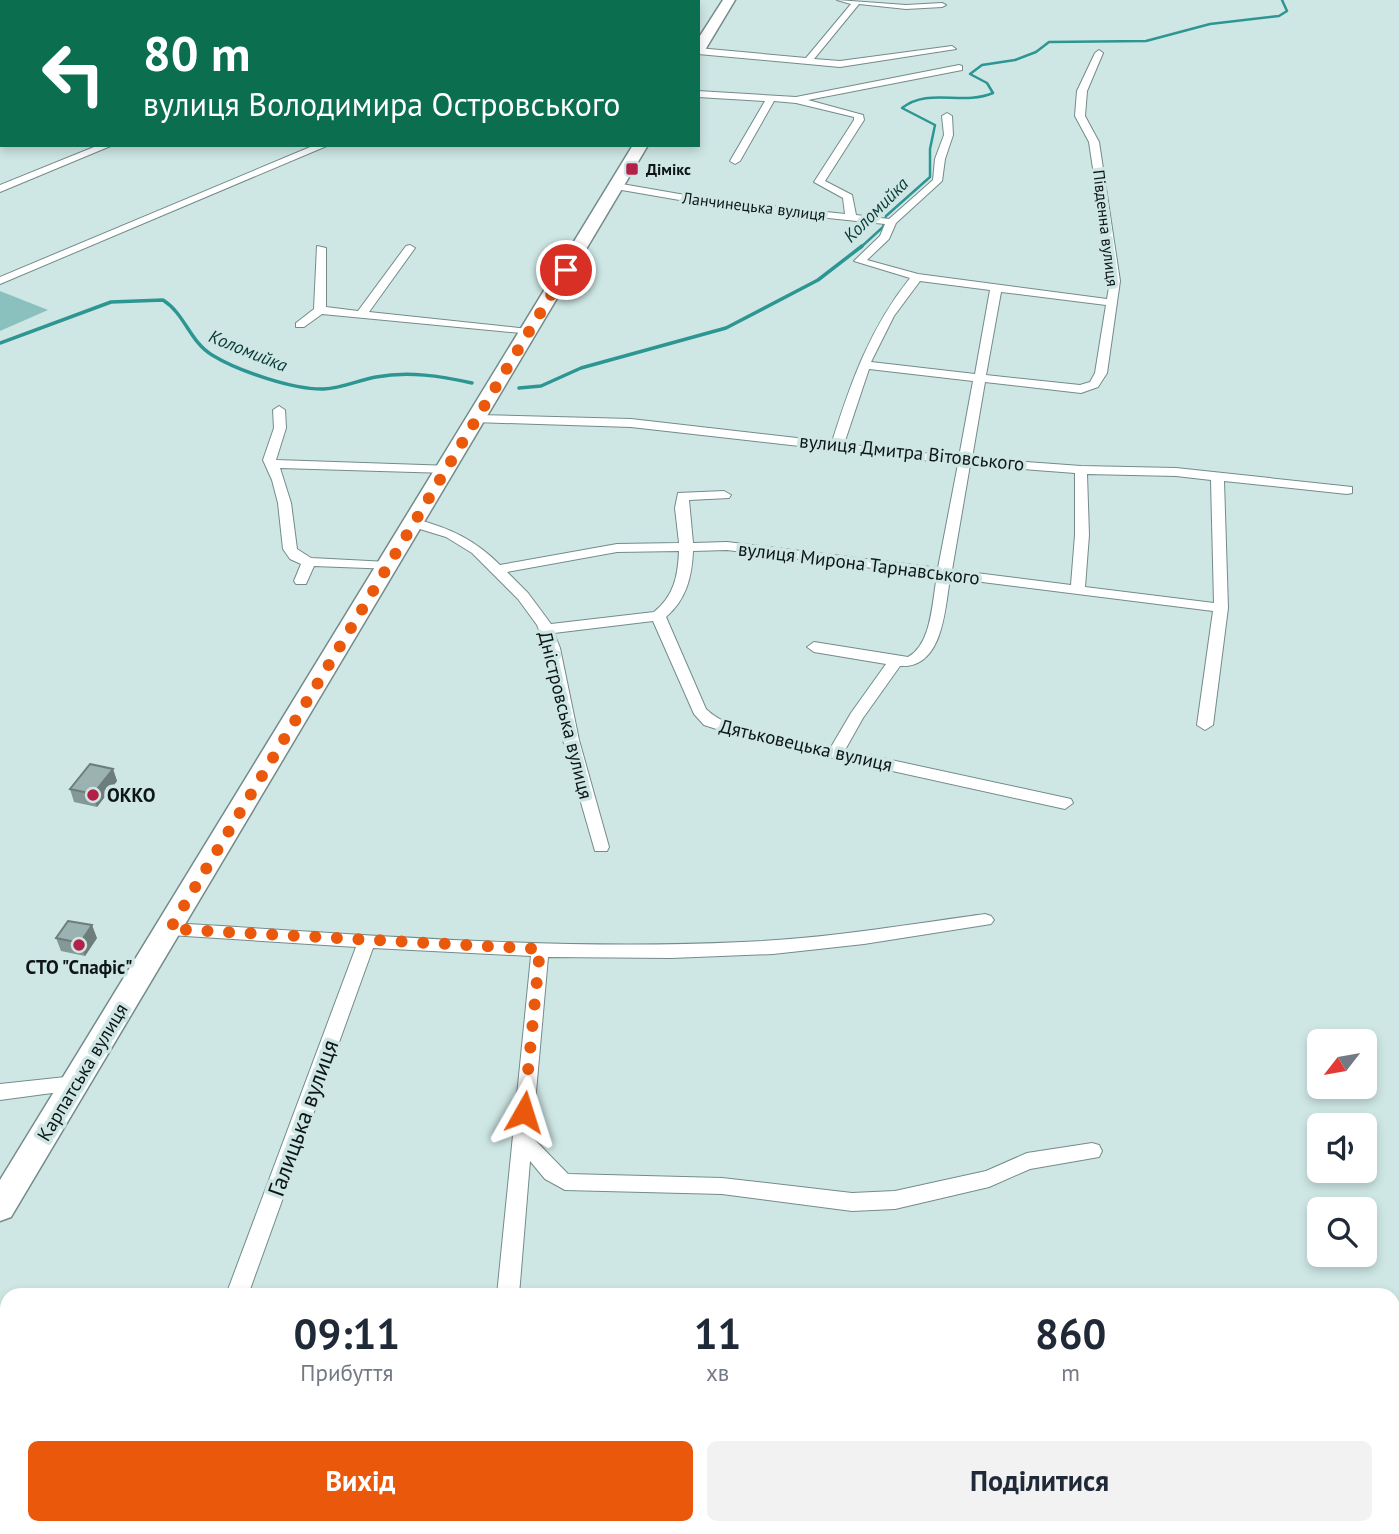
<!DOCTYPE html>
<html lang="uk">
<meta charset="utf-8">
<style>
body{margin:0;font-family:"PT Sans",sans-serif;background:#f2f2f3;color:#1f2937;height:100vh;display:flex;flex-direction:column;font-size:26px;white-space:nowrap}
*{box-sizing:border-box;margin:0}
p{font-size:23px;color:#747a83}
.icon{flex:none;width:38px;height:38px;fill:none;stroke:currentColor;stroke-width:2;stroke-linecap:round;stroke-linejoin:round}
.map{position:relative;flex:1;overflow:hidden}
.sheet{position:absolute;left:0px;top:1288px;width:1400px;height:247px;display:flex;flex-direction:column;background:#fff;border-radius:21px 21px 0 0;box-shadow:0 4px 10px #0003}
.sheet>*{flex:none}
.hud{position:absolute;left:0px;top:0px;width:700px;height:147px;box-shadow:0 4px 10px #0003;background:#0b6e4f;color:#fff;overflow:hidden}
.needle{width:46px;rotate:239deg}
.controls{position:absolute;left:1307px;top:1029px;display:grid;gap:14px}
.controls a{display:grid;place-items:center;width:70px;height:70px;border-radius:10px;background:#fff;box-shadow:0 4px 10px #0003;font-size:35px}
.pin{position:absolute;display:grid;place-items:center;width:60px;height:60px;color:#fff;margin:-30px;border:4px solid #fff;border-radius:50%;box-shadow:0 2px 7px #0007}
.me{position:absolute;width:77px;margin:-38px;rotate:6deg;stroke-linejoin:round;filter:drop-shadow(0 0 5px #0008)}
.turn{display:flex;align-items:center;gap:24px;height:147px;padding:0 28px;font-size:32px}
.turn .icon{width:91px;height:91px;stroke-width:2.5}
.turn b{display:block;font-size:49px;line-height:60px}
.eta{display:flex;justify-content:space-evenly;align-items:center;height:119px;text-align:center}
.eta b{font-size:42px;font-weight:700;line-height:49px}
.cta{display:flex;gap:14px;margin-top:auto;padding:14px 28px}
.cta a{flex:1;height:80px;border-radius:10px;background:#ea580c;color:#fff;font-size:28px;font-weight:700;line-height:80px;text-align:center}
.cta a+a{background:#f2f2f3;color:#1f2937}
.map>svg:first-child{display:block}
.green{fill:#8ac1be}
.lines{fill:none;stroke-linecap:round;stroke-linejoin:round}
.stream-far1{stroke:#2d9692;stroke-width:2.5}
.stream{stroke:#2d9692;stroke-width:3.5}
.minor-casing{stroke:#748b8a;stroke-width:2}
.primary-casing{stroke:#748b8a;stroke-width:3}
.minor{fill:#fff;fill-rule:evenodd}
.primary{fill:#fff;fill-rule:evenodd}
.wall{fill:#849997}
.shaded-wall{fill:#6c7d7b}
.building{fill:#9ab2b0;stroke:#6c7d7b;stroke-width:2}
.route{stroke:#ea580c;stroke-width:12;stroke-dasharray:0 21.6}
.poi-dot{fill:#b32149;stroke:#cee7e5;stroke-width:2.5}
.labels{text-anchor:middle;stroke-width:7;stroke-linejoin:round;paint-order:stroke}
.far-poi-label{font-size:16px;font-weight:bold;fill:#0e1716;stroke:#cee7e5;text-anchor:start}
.far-street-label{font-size:16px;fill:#0e1716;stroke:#cee7e5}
.far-water-label{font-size:18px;font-style:italic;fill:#093a38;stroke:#cee7e5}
.street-label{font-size:19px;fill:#0e1716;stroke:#cee7e5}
.poi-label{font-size:19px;font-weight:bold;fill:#0e1716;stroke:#cee7e5;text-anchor:start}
.near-street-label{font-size:23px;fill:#0e1716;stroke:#cee7e5}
</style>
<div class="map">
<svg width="1399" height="1534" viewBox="0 0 1399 1534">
<rect width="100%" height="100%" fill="#cee7e5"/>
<path class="green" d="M0,291L48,310L0,331Z"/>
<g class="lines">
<path class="stream-far1" d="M860,248L883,227L886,216L930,177V149L935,125L902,108C929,87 962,106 993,93L987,83L970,74L982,65L1015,60L1036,52L1049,42L1146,41L1210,24L1279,16L1287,11L1282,0"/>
<path class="stream" d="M0,343L111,302L163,300C185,314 190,342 212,355C238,371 294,390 324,389C342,388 359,380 376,377C409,371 440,376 472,383
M519,388L541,386L581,368L726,328L818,280L862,246"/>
<g class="minor-casing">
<path id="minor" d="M204,0H213L203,2Z
M446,0H454V2H446Z
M837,0L906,5L942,3L946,5L942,7L906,9L859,4L814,59L840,61L952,46L956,49L840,67L698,54V48L806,58L851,4Z
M0,13H2L0,18Z
M1099,50L1103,53L1087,91L1085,116L1099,142L1120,281L1107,373L1098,387L1081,393L985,382L972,458L1081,466L1176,468L1352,487V493L1347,494L1224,481L1228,608L1213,725L1205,730L1197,725L1213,611L950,578C945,609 943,669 900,666L863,718L845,750L1071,799L1073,803L1065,809L747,739L704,725L694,714L653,621L554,633L560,648L579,740L609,847L607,851H595L563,740L546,648L537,625L518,599L472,553L446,537L410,526V520L415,519C450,528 475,540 500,565L617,544L679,543L675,508L678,493L724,491L731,495L729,498L689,500L693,543L727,542L938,568L958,464L631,427L474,422L472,419L478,415L631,419L832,442C851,382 870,328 910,278L854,261L880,236L885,224L714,206L616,189L611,186L616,183L714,200L845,214L843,198L814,182L854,120V117L796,103L774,101L740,161L735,164L730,161L765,101L698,97V91L796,97L959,65L962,66V70L808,100L863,115L864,120L825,181L852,195L856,215L889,219L933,180L935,159L944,135L942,116L947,113L952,116L953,135L945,159L942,181L896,223L889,239L867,260L918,274L1107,299L1110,281L1089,142L1075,116L1077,91L1095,53ZM920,281L990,290L975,374L871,362L894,316ZM1001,292L1106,305L1095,373L1090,382L1080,385L986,375ZM869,369L973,381L959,457L844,444ZM970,465L1075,473V535L1071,585L952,570ZM1087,474L1176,476L1211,480L1214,603L1085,587L1089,535ZM727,550L937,576C932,601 932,644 908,657L814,642L807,647L814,652L886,664L851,713L831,747C796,740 731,734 706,709L666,617C686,600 692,577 693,551ZM679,551C678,576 674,596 654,612L551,624L528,593L507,572L617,552Z
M0,80H2V86H0Z
M99,145H113L0,192V185Z
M315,145H329L0,284V277Z
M410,245L415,248L369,312L528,329L532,330V334L322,314L304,327H296V323L314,309L317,246L326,248V307L358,311L406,246Z
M279,406L285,410L286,428L276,460L452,466V472L447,473L280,468L291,503L297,549L311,558L388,562L395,566L393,569L314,566L306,584H296L294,581L301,564L290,559L283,549L278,503L272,480L263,460L274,428L273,410Z
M985,914L991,916L994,920L991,924L864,944L773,954L671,958L548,957L532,1137L568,1174L722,1178L852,1193L895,1191L986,1171L1027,1153L1092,1143L1099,1145L1102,1151L1099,1157L1030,1169L989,1187L895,1209L852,1211L722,1194L565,1190L545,1179L530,1161L519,1295H497L531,956L373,948L248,1295H226L356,947L170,935L164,934L161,929L164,924L170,923C361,934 551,951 742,942C824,939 904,925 985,914Z
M75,1076L82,1079L84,1084L82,1089L0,1100V1084Z
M139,1528H163L161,1534H137Z
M450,1528H474L472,1534H448Z
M609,1528H633L631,1534H607Z
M1048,1528H1072L1073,1534H1049Z"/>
</g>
<g class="primary-casing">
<path id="primary" d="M723,0H735L705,50L698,54V39Z
M633,145H648L11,1217L0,1221V1180Z"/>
</g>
<use href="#minor" class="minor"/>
<use href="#primary" class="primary"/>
</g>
<path class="wall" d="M113,769L117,781L97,807L74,802L70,789Z
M56,938H97L85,956L61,951Z"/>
<path class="shaded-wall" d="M113,769L117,781L97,807L93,794Z
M92,925L97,938L85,956L80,943Z"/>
<path class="building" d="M90,764L113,769L93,794L70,789Z
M68,921L92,925L80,943L56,938Z"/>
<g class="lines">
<path class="route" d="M524,1112L540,949L170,929L566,270"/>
</g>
<g class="poi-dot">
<rect x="625" y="162" width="14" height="14" rx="3.5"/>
<circle cx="93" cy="795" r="7"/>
<circle cx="79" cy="945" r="7"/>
</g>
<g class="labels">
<g class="far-poi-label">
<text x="646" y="175">Дімікс</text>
</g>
<g class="far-street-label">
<text transform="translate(754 206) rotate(7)" y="6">Ланчинецька вулиця</text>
<text transform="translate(1106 228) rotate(83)" y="6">Південна вулиця</text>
</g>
<g class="far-water-label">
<text transform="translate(876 210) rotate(-45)" y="6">Коломийка</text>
<text transform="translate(248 351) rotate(22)" y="6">Коломийка</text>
</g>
<g class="street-label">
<text transform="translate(912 452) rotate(6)" y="7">вулиця Дмитра Вітовського</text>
<text transform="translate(859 563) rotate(7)" y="7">вулиця Мирона Тарнавського</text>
<text transform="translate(566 715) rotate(76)" y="7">Дністровська вулиця</text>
<text transform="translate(806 745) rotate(13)" y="7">Дятьковецька вулиця</text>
<text transform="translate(82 1072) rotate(-59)" y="7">Карпатська вулиця</text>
</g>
<g class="poi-label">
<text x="107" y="802">ОККО</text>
<text x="79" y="974" text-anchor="middle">СТО "Спафіс"</text>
</g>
<g class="near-street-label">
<text transform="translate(303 1118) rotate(-70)" y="8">Галицька вулиця</text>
</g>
</g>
</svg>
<div class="controls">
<a><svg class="needle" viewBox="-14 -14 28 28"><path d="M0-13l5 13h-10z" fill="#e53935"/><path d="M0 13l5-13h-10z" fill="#747a83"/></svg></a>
<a><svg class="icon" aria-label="sound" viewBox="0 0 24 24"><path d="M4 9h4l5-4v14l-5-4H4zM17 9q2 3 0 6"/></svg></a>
<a><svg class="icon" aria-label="search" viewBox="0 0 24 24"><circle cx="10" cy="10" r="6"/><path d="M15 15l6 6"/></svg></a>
</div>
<div class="pin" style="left:566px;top:270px;background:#d93025"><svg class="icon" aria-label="arrive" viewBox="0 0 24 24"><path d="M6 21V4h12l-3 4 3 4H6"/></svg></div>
<svg class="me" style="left:524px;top:1112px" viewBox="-20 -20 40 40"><path d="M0-17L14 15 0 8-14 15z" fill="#ea580c" stroke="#fff" stroke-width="4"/></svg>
<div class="hud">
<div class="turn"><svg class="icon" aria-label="left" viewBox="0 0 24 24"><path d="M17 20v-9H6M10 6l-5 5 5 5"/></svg><div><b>80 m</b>вулиця Володимира Островського</div></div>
</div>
<section class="sheet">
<div class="eta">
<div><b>09:11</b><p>Прибуття</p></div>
<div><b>11</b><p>хв</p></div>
<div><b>860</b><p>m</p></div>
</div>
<div class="cta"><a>Вихід</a><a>Поділитися</a></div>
</section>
</div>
